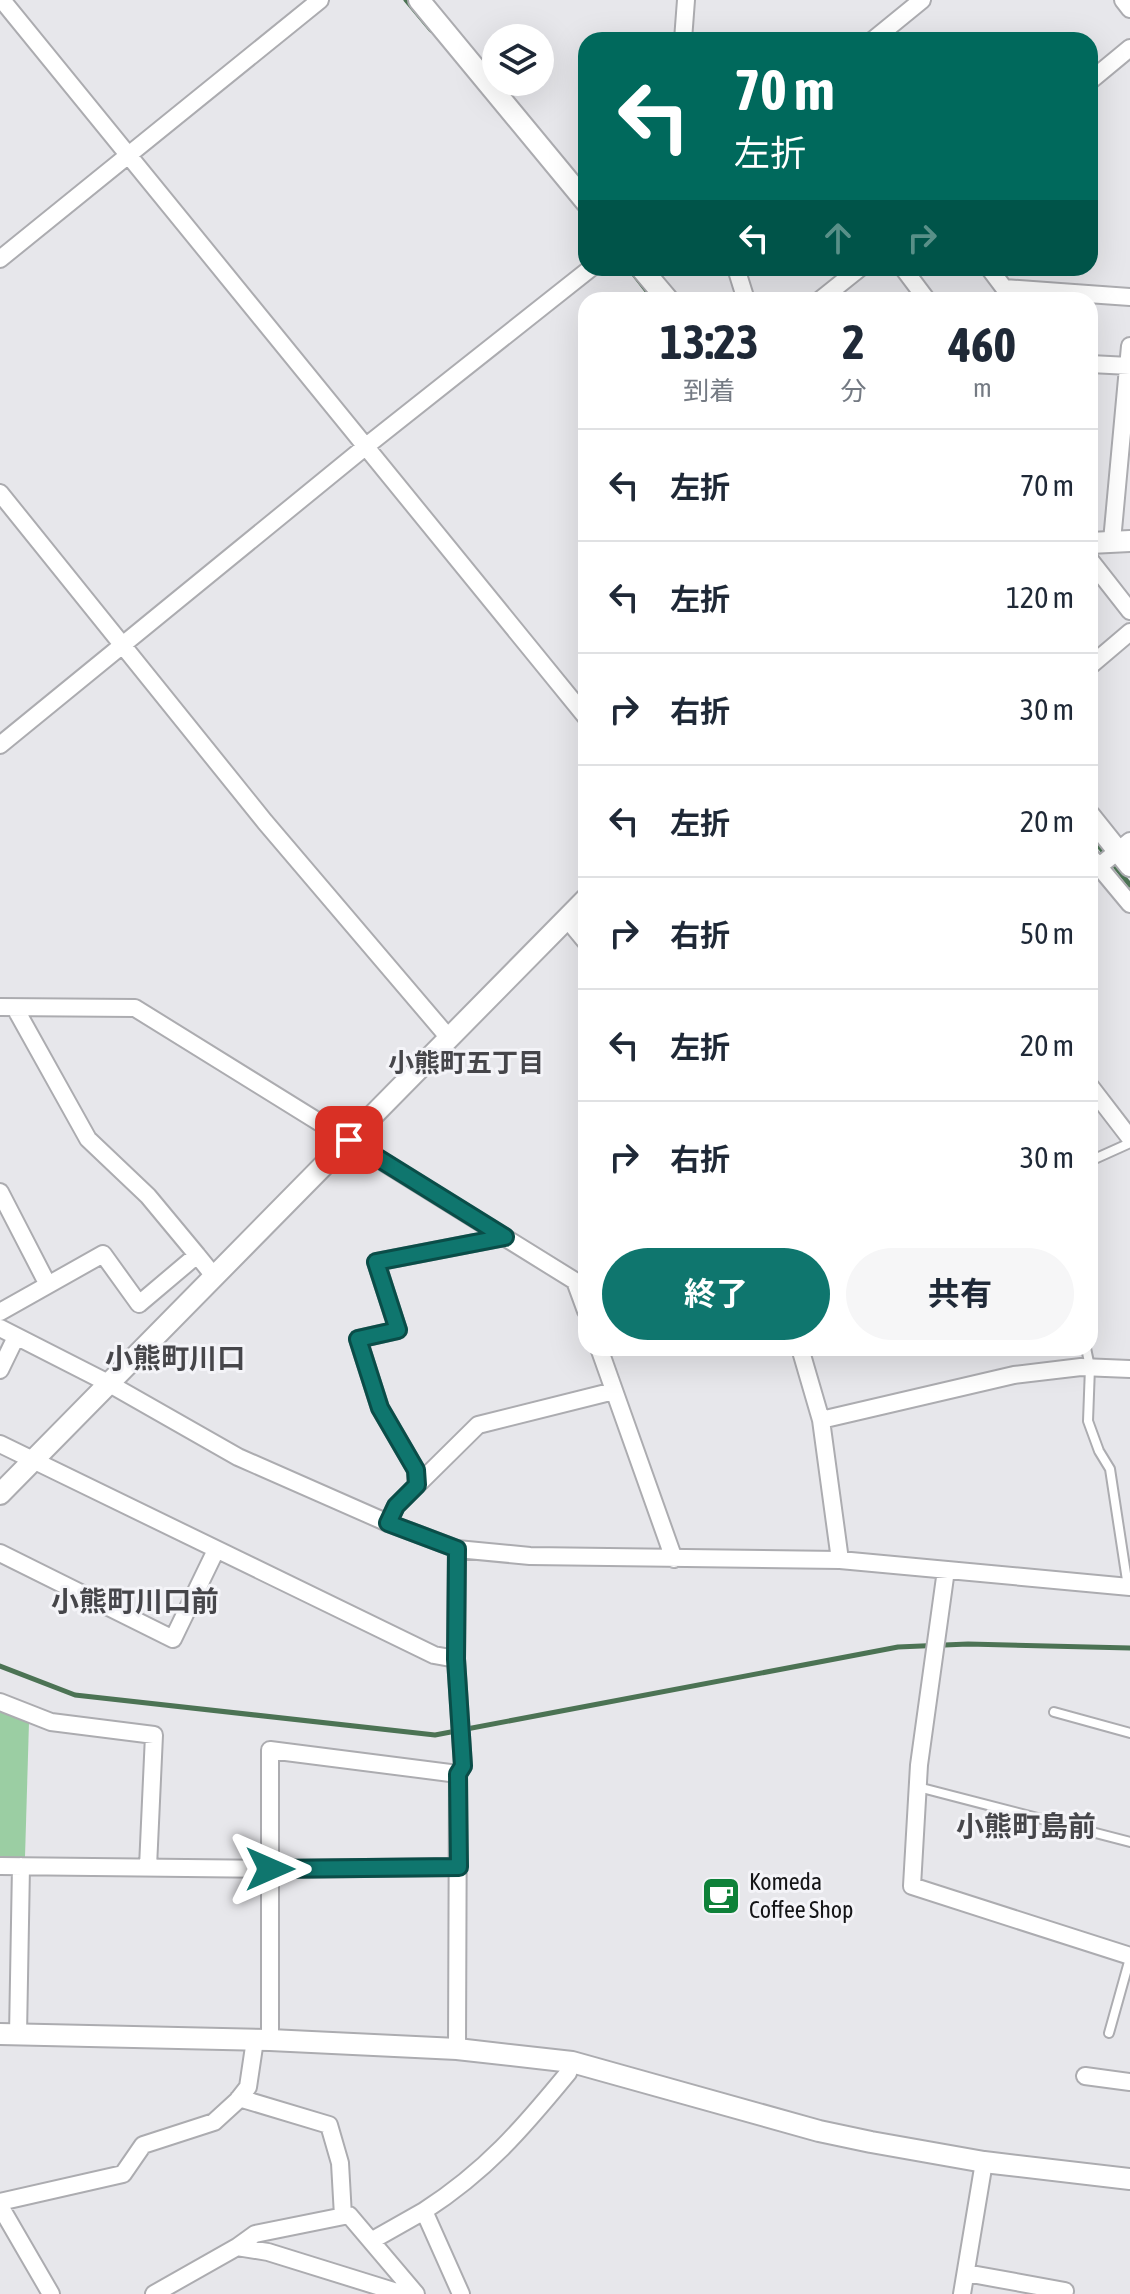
<!DOCTYPE html>
<html lang="ja">
<meta charset="utf-8">
<style>
body{margin:0;font-family:"Asap Condensed","Noto Sans JP",sans-serif;background:#f6f6f7;color:#1f2937;height:100vh;display:flex;flex-direction:column;font-size:30px;white-space:nowrap}
*{box-sizing:border-box;margin:0}
p{font-size:26px;color:#747a83}
.icon{flex:none;width:44px;height:44px;fill:none;stroke:currentColor;stroke-width:2;stroke-linecap:round;stroke-linejoin:round}
.map{position:relative;flex:1;overflow:hidden}
.side{position:absolute;left:578px;top:292px;width:520px;height:1064px;display:flex;flex-direction:column;background:#fff;border-radius:24px;box-shadow:0 8px 32px #0002}
.side>*{flex:none}
.banner{position:absolute;left:578px;top:32px;width:520px;height:244px;border-radius:24px;box-shadow:0 8px 32px #0002;background:#00695c;color:#fff;overflow:hidden}
.tools{position:absolute;left:482px;top:24px;display:grid;gap:16px}
.tools a{display:grid;place-items:center;width:72px;height:72px;border-radius:50%;background:#fff;box-shadow:0 8px 32px #0002;font-size:40px}
.pin{position:absolute;display:grid;place-items:center;width:68px;height:68px;color:#fff;margin:-34px;border-radius:16px;box-shadow:0 4px 12px #0006}
.me{position:absolute;width:88px;margin:-44px;rotate:90deg;stroke-linejoin:round;filter:drop-shadow(0 0 6px #0008)}
.turn{display:flex;align-items:center;gap:28px;height:168px;padding:0 24px;font-size:36px}
.turn .icon{width:104px;height:104px;stroke-width:2.5}
.turn b{display:block;font-size:56px;line-height:68px}
.lanes{display:flex;align-items:center;height:76px;padding:0 24px;background:#0003;justify-content:center;gap:40px;direction:ltr}
.lanes .off{opacity:.35}
.eta{display:flex;justify-content:space-evenly;align-items:center;height:136px;text-align:center}
.eta b{font-size:48px;font-weight:700;line-height:56px}
.cta{display:flex;gap:16px;margin-top:auto;padding:16px 24px}
.cta a{flex:1;height:92px;border-radius:48px;background:#0f766e;color:#fff;font-size:32px;font-weight:700;line-height:92px;text-align:center}
.cta a+a{background:#f6f6f7;color:#1f2937}
ul{padding:0;list-style:none}
li{display:flex;align-items:center;gap:24px;height:112px;padding:0 24px;border-top:2px solid #e0e1e3}
li div{flex:1}
li b{display:block;font-size:30px}
li em{font-style:normal}
.map>svg:first-child{display:block}
.green{fill:#9bcea3}
.lines{fill:none;stroke-linecap:round;stroke-linejoin:round}
.stream{stroke:#4c7354;stroke-width:5}
.service-casing{stroke:#acacb0;stroke-width:12}
.minor-casing{stroke:#acacb0;stroke-width:20}
.tertiary-casing{stroke:#acacb0;stroke-width:24}
.service{stroke:#fff;stroke-width:8}
.minor{stroke:#fff;stroke-width:16}
.tertiary{stroke:#fff;stroke-width:20}
.route-casing{stroke:#0a4d48;stroke-width:20}
.route{stroke:#0f766e;stroke-width:14}
.labels{text-anchor:middle;stroke-width:6;stroke-linejoin:round;paint-order:stroke}
.poi-label{font-size:24px;fill:#151517;stroke:#f4f4f8;text-anchor:start}
.neighbourhood-label{font-size:26px;font-weight:bold;fill:#46464a;stroke:#f4f4f8}
.quarter-label{font-size:28px;font-weight:bold;fill:#46464a;stroke:#f4f4f8}
</style>
<div class="map">
<svg width="1130" height="2294" viewBox="0 0 1130 2294">
<rect width="100%" height="100%" fill="#e7e7eb"/>
<path class="green" d="M0,1712L29,1722L25,1857H0Z"/>
<g class="lines">
<path class="stream" d="M406,0L431,30
M578,206L586,216
M629,268L654,300
M1090,835L1130,885
M0,1666L75,1695L435,1735L898,1647L968,1644L1130,1648"/>
<g class="service-casing">
<path id="service" d="M1090,1161L1130,1143
M1086,1348L1090,1367L1088,1421L1099,1451L1110,1469L1128,1587
M1054,1712L1130,1733
M918,1787L1130,1842
M1109,2033L1130,1958"/>
</g>
<g class="minor-casing">
<path id="minor" d="M2,0L586,717
M1123,0L1130,9
M683,40L686,0
M873,40L922,0
M1090,81L1130,48
M0,259L320,0
M736,268L746,300
M903,268L927,300
M989,268L1004,288L1130,297
M820,300L860,268
M1090,364L1130,366
M0,493L265,822L449,1038
M1112,541L1130,346
M1090,560L1130,611
M1090,666L1130,632
M0,745L365,447L591,268
M1090,856L1130,904
M1091,873L1130,841
M567,919L586,942
M0,1007L135,1008L575,1281L586,1311
M15,1008L88,1139L148,1196L197,1255
M1090,1086L1130,1138
M0,1192L48,1285
M0,1312L103,1254L139,1304L197,1255L214,1276
M0,1328L108,1383L238,1457L388,1523L457,1549L530,1556L840,1560L1130,1587
M599,1348L674,1559
M800,1348L821,1420L840,1560
M0,1370L16,1337
M821,1420L1014,1375L1081,1367L1130,1369
M0,1444L434,1655L456,1659
M417,1485L416,1470L380,1408L358,1339L398,1330L376,1262L505,1237
M388,1523L396,1506L478,1425L614,1391
M0,1553L173,1639L216,1550
M946,1570L919,1765L912,1886L1130,1956
M0,1702L51,1722L154,1735L148,1867
M0,1866L270,1869L459,1867
M18,2035L21,1866
M270,2040V1750L458,1774
M457,2049L458,1774L463,1766L456,1659L457,1549
M1085,2076L1130,2082
M239,2098L329,2125L340,2163L343,2216
M0,2202L123,2174L143,2145L214,2122L237,2101L248,2087L255,2040
M0,2206L51,2294
M371,2241L424,2211
M237,2247L255,2234L349,2215L416,2294
M966,2273L1065,2291
M154,2294L237,2247L268,2252L403,2294
M461,2294L424,2211C486,2171 522,2129 568,2073L572,2062
M962,2294L984,2162"/>
</g>
<g class="tertiary-casing">
<path id="tertiary" d="M419,0L586,202
M641,268L668,300
M1090,543L1130,541
M1090,816L1130,866
M0,1494L586,899
M0,2034L270,2040L457,2049L572,2062L819,2131L871,2142L984,2162L1130,2179"/>
</g>
<use href="#service" class="service"/>
<use href="#minor" class="minor"/>
<use href="#tertiary" class="tertiary"/>
</g>
<g class="lines">
<g class="route-casing">
<path id="route" d="M270,1869L459,1867L458,1774L463,1766L456,1659L457,1549L388,1523L396,1506L417,1485L416,1470L380,1408L358,1339L398,1330L376,1262L505,1237L349,1140"/>
</g>
<use href="#route" class="route"/>
</g>
<defs>
<g id="cafe-square" transform="scale(2)"><rect x="-9" y="-9" width="18" height="18" rx="4" fill="#0e8139" stroke="#f4f4f8"/><path d="M-5.5-4.5H6V0H3Q3 3.5 0 3.5H-2.5Q-5.5 3.5-5.5 0ZM3-3.2v2h1.7v-2ZM-6 4.5H4V6H-6Z" fill="#fff"/></g>
</defs>
<g fill-rule="evenodd">
<use href="#cafe-square" x="721" y="1896"/>
</g>
<g class="labels">
<g class="poi-label">
<text x="749" y="1890">Komeda<tspan x="749" dy="28">Coffee Shop</tspan></text>
</g>
<g class="neighbourhood-label">
<text x="466" y="1072">小熊町五丁目</text>
</g>
<g class="quarter-label">
<text x="175" y="1368">小熊町川口</text>
<text x="135" y="1611">小熊町川口前</text>
<text x="1026" y="1836">小熊町島前</text>
</g>
</g>
</svg>
<div class="tools">
<a><svg class="icon" aria-label="layers" viewBox="0 0 24 24"><path d="M12 4l9 5-9 5-9-5zM3 14l9 5 9-5"/></svg></a>
</div>
<div class="pin" style="left:349px;top:1140px;background:#d93025"><svg class="icon" aria-label="arrive" viewBox="0 0 24 24"><path d="M6 21V4h12l-3 4 3 4H6"/></svg></div>
<svg class="me" style="left:270px;top:1869px" viewBox="-20 -20 40 40"><path d="M0-17L14 15 0 8-14 15z" fill="#0f766e" stroke="#fff" stroke-width="4"/></svg>
<div class="banner">
<div class="turn"><svg class="icon" aria-label="left" viewBox="0 0 24 24"><path d="M17 20v-9H6M10 6l-5 5 5 5"/></svg><div><b>70 m</b>左折</div></div>
<div class="lanes"><svg class="icon" aria-label="left" viewBox="0 0 24 24"><path d="M17 20v-9H6M10 6l-5 5 5 5"/></svg><svg class="icon off" aria-label="ahead" viewBox="0 0 24 24"><path d="M12 20V5M6 11l6-6 6 6"/></svg><svg class="icon off" aria-label="right" viewBox="0 0 24 24"><path d="M7 20v-9h11M14 6l5 5-5 5"/></svg></div>
</div>
<section class="side">
<div class="eta">
<div><b>13:23</b><p>到着</p></div>
<div><b>2</b><p>分</p></div>
<div><b>460</b><p>m</p></div>
</div>
<ul>
<li><svg class="icon" aria-label="left" viewBox="0 0 24 24"><path d="M17 20v-9H6M10 6l-5 5 5 5"/></svg><div><b>左折</b></div><em>70 m</em></li>
<li><svg class="icon" aria-label="left" viewBox="0 0 24 24"><path d="M17 20v-9H6M10 6l-5 5 5 5"/></svg><div><b>左折</b></div><em>120 m</em></li>
<li><svg class="icon" aria-label="right" viewBox="0 0 24 24"><path d="M7 20v-9h11M14 6l5 5-5 5"/></svg><div><b>右折</b></div><em>30 m</em></li>
<li><svg class="icon" aria-label="left" viewBox="0 0 24 24"><path d="M17 20v-9H6M10 6l-5 5 5 5"/></svg><div><b>左折</b></div><em>20 m</em></li>
<li><svg class="icon" aria-label="right" viewBox="0 0 24 24"><path d="M7 20v-9h11M14 6l5 5-5 5"/></svg><div><b>右折</b></div><em>50 m</em></li>
<li><svg class="icon" aria-label="left" viewBox="0 0 24 24"><path d="M17 20v-9H6M10 6l-5 5 5 5"/></svg><div><b>左折</b></div><em>20 m</em></li>
<li><svg class="icon" aria-label="right" viewBox="0 0 24 24"><path d="M7 20v-9h11M14 6l5 5-5 5"/></svg><div><b>右折</b></div><em>30 m</em></li>
</ul>
<div class="cta"><a>終了</a><a>共有</a></div>
</section>
</div>
